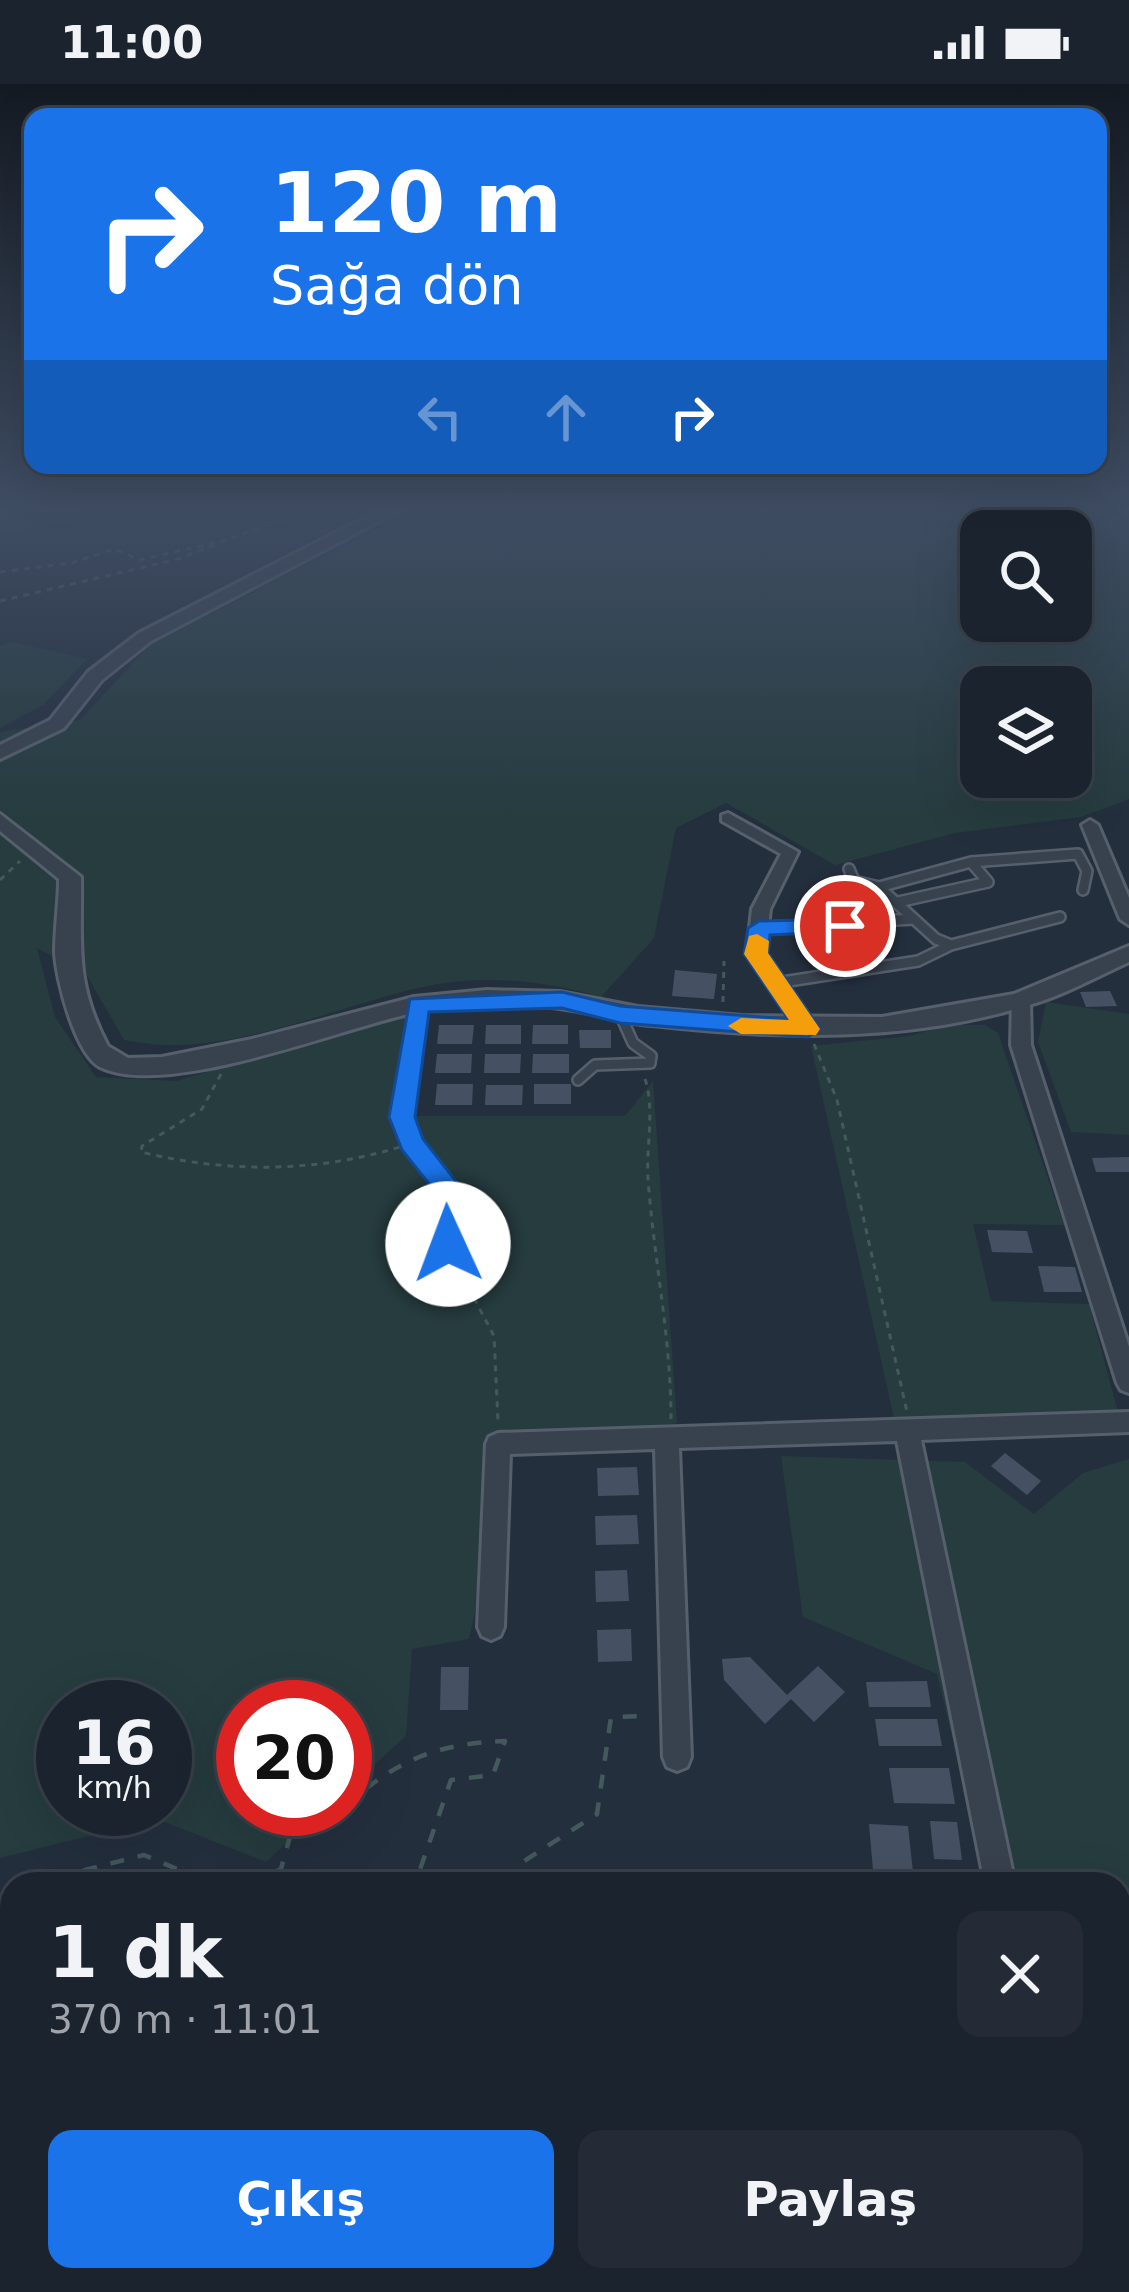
<!DOCTYPE html>
<html lang="tr">
<meta charset="utf-8">
<style>
body{margin:0;font-family:"DejaVu Sans",sans-serif;background:#242b36;color:#f1f3f6;height:100vh;display:flex;flex-direction:column;font-size:45px;white-space:nowrap}
*{box-sizing:border-box;margin:0}
p{font-size:39px;color:#a0a4aa}
.icon{flex:none;width:66px;height:66px;fill:none;stroke:currentColor;stroke-width:2;stroke-linecap:round;stroke-linejoin:round}
.map{position:relative;flex:1;overflow:hidden}
.drawer{position:absolute;left:0px;top:1788px;width:1131px;height:420px;display:flex;flex-direction:column;background:#1b232e;border-radius:36px 36px 0 0;box-shadow:0 12px 48px #0002,0 0 0 3px #39404a}
.drawer>*{flex:none}
.banner{position:absolute;left:24px;top:24px;width:1083px;height:366px;border-radius:24px;box-shadow:0 12px 48px #0002,0 0 0 3px #39404a;background:#1a73e8;color:#fff;overflow:hidden}
.controls{position:absolute;left:960px;top:426px;display:grid;gap:24px}
.controls a{display:grid;place-items:center;width:132px;height:132px;border-radius:24px;background:#1b232e;box-shadow:0 12px 48px #0002,0 0 0 3px #39404a;font-size:60px}
.speed{position:absolute;left:36px;top:1596px;display:flex;gap:24px;font-size:60px;font-weight:700;text-align:center}
.speed>*{display:grid;place-content:center;width:156px;height:156px;border-radius:50%;background:#1b232e;box-shadow:0 12px 48px #0002,0 0 0 3px #39404a;line-height:1}
.speed small{font-size:30px;font-weight:400}
.speed .limit{border:18px solid #d22;background:#fff;color:#111}
.pin{position:absolute;display:grid;place-items:center;width:102px;height:102px;color:#fff;margin:-51px;border:6px solid #fff;border-radius:50%;box-shadow:0 3px 12px #0007}
.me{position:absolute;width:132px;margin:-66px;rotate:358deg;stroke-linejoin:round;filter:drop-shadow(0 0 9px #0008)}
.turn{display:flex;align-items:center;gap:42px;height:252px;padding:0 48px;font-size:54px}
.turn .icon{width:156px;height:156px;stroke-width:2.5}
.turn b{display:block;font-size:84px;line-height:102px}
.lanes{display:flex;align-items:center;height:114px;padding:0 48px;background:#0003;justify-content:center;gap:60px;direction:ltr}
.lanes .off{opacity:.35}
.round{display:grid;place-items:center;flex:none;width:126px;height:126px;border-radius:24px;background:#242b36}
.summary{display:flex;align-items:center;justify-content:space-between;height:204px;padding:0 48px}
h1{font-size:72px;font-weight:700;line-height:90px}
.action{display:flex;gap:24px;margin-top:auto;padding:24px 48px}
.action a{flex:1;height:138px;border-radius:24px;background:#1a73e8;color:#fff;font-size:48px;font-weight:700;line-height:138px;text-align:center}
.action a+a{background:#242b36;color:#f1f3f6}
.status{display:flex;justify-content:space-between;align-items:center;height:84px;padding:0 60px;background:#1b232e;direction:ltr}
.status svg{height:33px;fill:currentColor}
.map>svg:first-child{display:block}
.green{fill:#263c3f;fill-rule:evenodd}
.water{fill:#394c67}
.building{fill:#455162}
.lines{fill:none;stroke-linecap:round;stroke-linejoin:round}
.service-far1-casing{stroke:#565f6c;stroke-width:14}
.service-casing{stroke:#565f6c;stroke-width:18}
.minor-casing{stroke:#565f6c;stroke-width:6}
.tertiary-casing{stroke:#565f6c;stroke-width:6}
.path-far1{stroke:#44595c;stroke-width:3;stroke-dasharray:6 6;stroke-linecap:butt}
.path{stroke:#44595c;stroke-width:4.5;stroke-dasharray:14 14;stroke-linecap:butt}
.service-far1{stroke:#38414e;stroke-width:9}
.service{stroke:#38414e;stroke-width:12}
.minor{fill:#38414e;fill-rule:evenodd}
.tertiary{fill:#38414e;fill-rule:evenodd}
.route{fill:#1a73e8;stroke:#114b97;stroke-width:3}
.slow{fill:#f59e0b}
</style>
<div class="status"><b>11:00</b><svg viewBox="0 0 49 12"><path d="M0 12V9h3v3zM5 12V6h3v6zM10 12V3h3v9zM15 12V0h3v12zM26 1h20v11H26zM47 4h2v5h-2z"/></svg></div>
<div class="map">
<svg width="1129" height="2208" viewBox="0 0 1129 2208">
<rect width="100%" height="100%" fill="#242f3e"/>
<path class="green" d="M0,422H150L0,449Z
M424,422H1129V715L1081,733L955,749L835,781L726,719L676,744L654,854L601,913C548,897 484,890 428,902C331,922 224,978 124,956L86,890L37,864L55,933L96,993L176,997L425,925L414,1032H625L653,997L677,1339L509,1373L469,1555L412,1565L406,1652L345,1707V1623H243V1725H324L266,1778L157,1735L0,1774V648L80,636L150,561ZM981,447H1071V537H981ZM981,603H1071V693H981ZM63,1623H165V1725H63Z
M12,558L87,575L43,621L0,644V562Z
M1046,918L1129,930V1051L1071,1048L1038,958Z
M948,941H985L998,949L1064,1141L973,1140L991,1217L1089,1220L1118,1328L894,1334L811,962L909,952Z
M781,1372L965,1378L1034,1430L1083,1389L1129,1375V1915L1119,1910V1800H988L937,1590L803,1533Z"/>
<path class="water" d="M12,1889V2196H855L860,2208H0V1897Z"/>
<path class="building" d="M675,886L717,890L714,915L672,912Z
M1110,907L1117,922L1086,923L1080,908Z
M439,941H474L472,960H437Z
M486,941H521V960H485Z
M533,941H568V960H532Z
M579,946H611V964H580Z
M437,970H472L471,989H435Z
M485,970H521L520,989H484Z
M533,970H569V989H532Z
M437,1000H473L472,1021H435Z
M534,1000H571V1020H534Z
M486,1001H523L522,1021H485Z
M1129,1073V1088H1096L1092,1074Z
M987,1146L1027,1147L1033,1169L992,1168Z
M1038,1182L1075,1183L1082,1208H1044Z
M1005,1369L1041,1397L1027,1411L991,1382Z
M637,1383L639,1411L598,1412L597,1384Z
M637,1431L639,1460L596,1461L595,1432Z
M627,1486L629,1517L596,1518L595,1487Z
M631,1545L632,1577L598,1578L597,1546Z
M750,1573L787,1611L818,1582L845,1608L814,1638L791,1615L765,1640L724,1596L722,1575Z
M441,1583H469L468,1626H440Z
M927,1597L931,1623H869L866,1598Z
M875,1635H937L942,1662H879Z
M889,1684H949L955,1720L894,1719Z
M930,1737L957,1738L962,1776L934,1775Z
M869,1740L908,1742L913,1788L873,1786Z"/>
<g class="lines">
<g class="service-far1-casing">
<path id="service-far1" d="M849,785L854,797L879,803
M898,818L988,798L971,778
M759,844L914,835
M951,861L936,855L879,803L971,778L1078,770L1087,787L1083,806
M776,899L918,877L951,861L1060,833
M418,920C408,990 386,1029 435,1088
M578,996L595,981L650,979L651,972L633,959L620,930"/>
</g>
<g class="service-casing">
<path id="service" d="M432,1085L449,1105L448,1160L457,1180"/>
</g>
<g class="minor-casing">
<path id="minor" d="M728,729L798,768L770,825L765,870L815,940L817,945L815,950H801L747,870L752,825L781,770L722,737V731Z
M1090,736L1098,741L1129,814V841L1120,835L1082,741Z
M1021,910L1030,916L1031,961L1129,1263V1309L1121,1306L1117,1299L1011,961L1012,916Z
M1129,1328V1348L921,1356L1015,1800H985L897,1357L679,1364L691,1673L687,1683L677,1687L667,1683L663,1673L655,1365L510,1370L504,1543L500,1552L491,1556L482,1552L478,1543L486,1360L489,1353L498,1349Z"/>
</g>
<g class="tertiary-casing">
<path id="tertiary" d="M388,422H408L151,557L102,596L64,644L0,675V661L50,636L88,588L139,549Z
M0,730L81,793C82,861 74,898 108,962L128,974L162,973L252,955L414,913L487,906L560,908L638,923L742,932L882,933L1014,910L1129,862V878C1096,893 1064,911 1029,921C907,959 778,955 652,941C624,939 599,930 572,926C519,917 461,919 409,930C336,946 167,1015 100,983C75,970 56,894 55,868C55,843 59,819 59,795L0,747Z"/>
</g>
<path class="path-far1" d="M0,488L72,479L114,465L140,476L226,456
M0,517L178,475L316,422
M0,796L20,777
M723,918L724,877
M814,960L837,1016L907,1328
M221,990L202,1025L142,1062L141,1068C227,1089 315,1089 400,1063
M645,995C655,1024 646,1063 648,1095C654,1176 671,1254 671,1335
M463,1193L494,1252L498,1337"/>
<path class="path" d="M345,1723C394,1677 438,1659 505,1657L493,1691L451,1696L415,1800
M29,1800L144,1771L212,1800
M250,1800L281,1785L291,1749L343,1725
M511,1800L518,1781L597,1730L611,1633L649,1632
M0,1812L12,1806
M1119,2168L1129,2170"/>
<use href="#service-far1" class="service-far1"/>
<use href="#service" class="service"/>
<use href="#minor" class="minor"/>
<use href="#tertiary" class="tertiary"/>
</g>
<linearGradient id="sky" x2="0" y2="1"><stop stop-color="#141a22"/><stop offset="0.58" stop-color="#3f4d63"/><stop offset="1" stop-color="#3f4d63" stop-opacity="0"/></linearGradient>
<rect width="1129" height="731" fill="url(#sky)"/>
<path class="route" d="M845,835L857,842L853,847L770,851L768,869L820,945L808,953L620,939L562,924L429,928L415,1033L423,1055L462,1105V1160L458,1168H438L435,1107L402,1066L389,1033L410,915L562,908L620,922L788,935L744,870L748,844L759,837Z"/>
<path class="slow" d="M757,850L769,857L768,869L820,945L816,951L741,950L728,942L741,934L789,936L744,870L749,852Z"/>
</svg>
<div class="controls">
<a><svg class="icon" aria-label="search" viewBox="0 0 24 24"><circle cx="10" cy="10" r="6"/><path d="M15 15l6 6"/></svg></a>
<a><svg class="icon" aria-label="layers" viewBox="0 0 24 24"><path d="M12 4l9 5-9 5-9-5zM3 14l9 5 9-5"/></svg></a>
</div>
<div class="speed"><div>16<small>km/h</small></div><div class="limit">20</div></div>
<div class="pin" style="left:845px;top:842px;background:#d93025"><svg class="icon" aria-label="arrive" viewBox="0 0 24 24"><path d="M6 21V4h12l-3 4 3 4H6"/></svg></div>
<svg class="me" style="left:448px;top:1160px" viewBox="-20 -20 40 40"><circle r="19" fill="#fff"/><path d="M0-13L10 11 0 6-10 11z" fill="#1a73e8"/></svg>
<div class="banner">
<div class="turn"><svg class="icon" aria-label="right" viewBox="0 0 24 24"><path d="M7 20v-9h11M14 6l5 5-5 5"/></svg><div><b>120 m</b>Sağa dön</div></div>
<div class="lanes"><svg class="icon off" aria-label="left" viewBox="0 0 24 24"><path d="M17 20v-9H6M10 6l-5 5 5 5"/></svg><svg class="icon off" aria-label="ahead" viewBox="0 0 24 24"><path d="M12 20V5M6 11l6-6 6 6"/></svg><svg class="icon" aria-label="right" viewBox="0 0 24 24"><path d="M7 20v-9h11M14 6l5 5-5 5"/></svg></div>
</div>
<section class="drawer">
<div class="summary"><div><h1>1 dk</h1><p>370 m · 11:01</p></div><a class="round"><svg class="icon" aria-label="close" viewBox="0 0 24 24"><path d="M6 6l12 12M18 6L6 18"/></svg></a></div>
<div class="action"><a>Çıkış</a><a>Paylaş</a></div>
</section>
</div>
